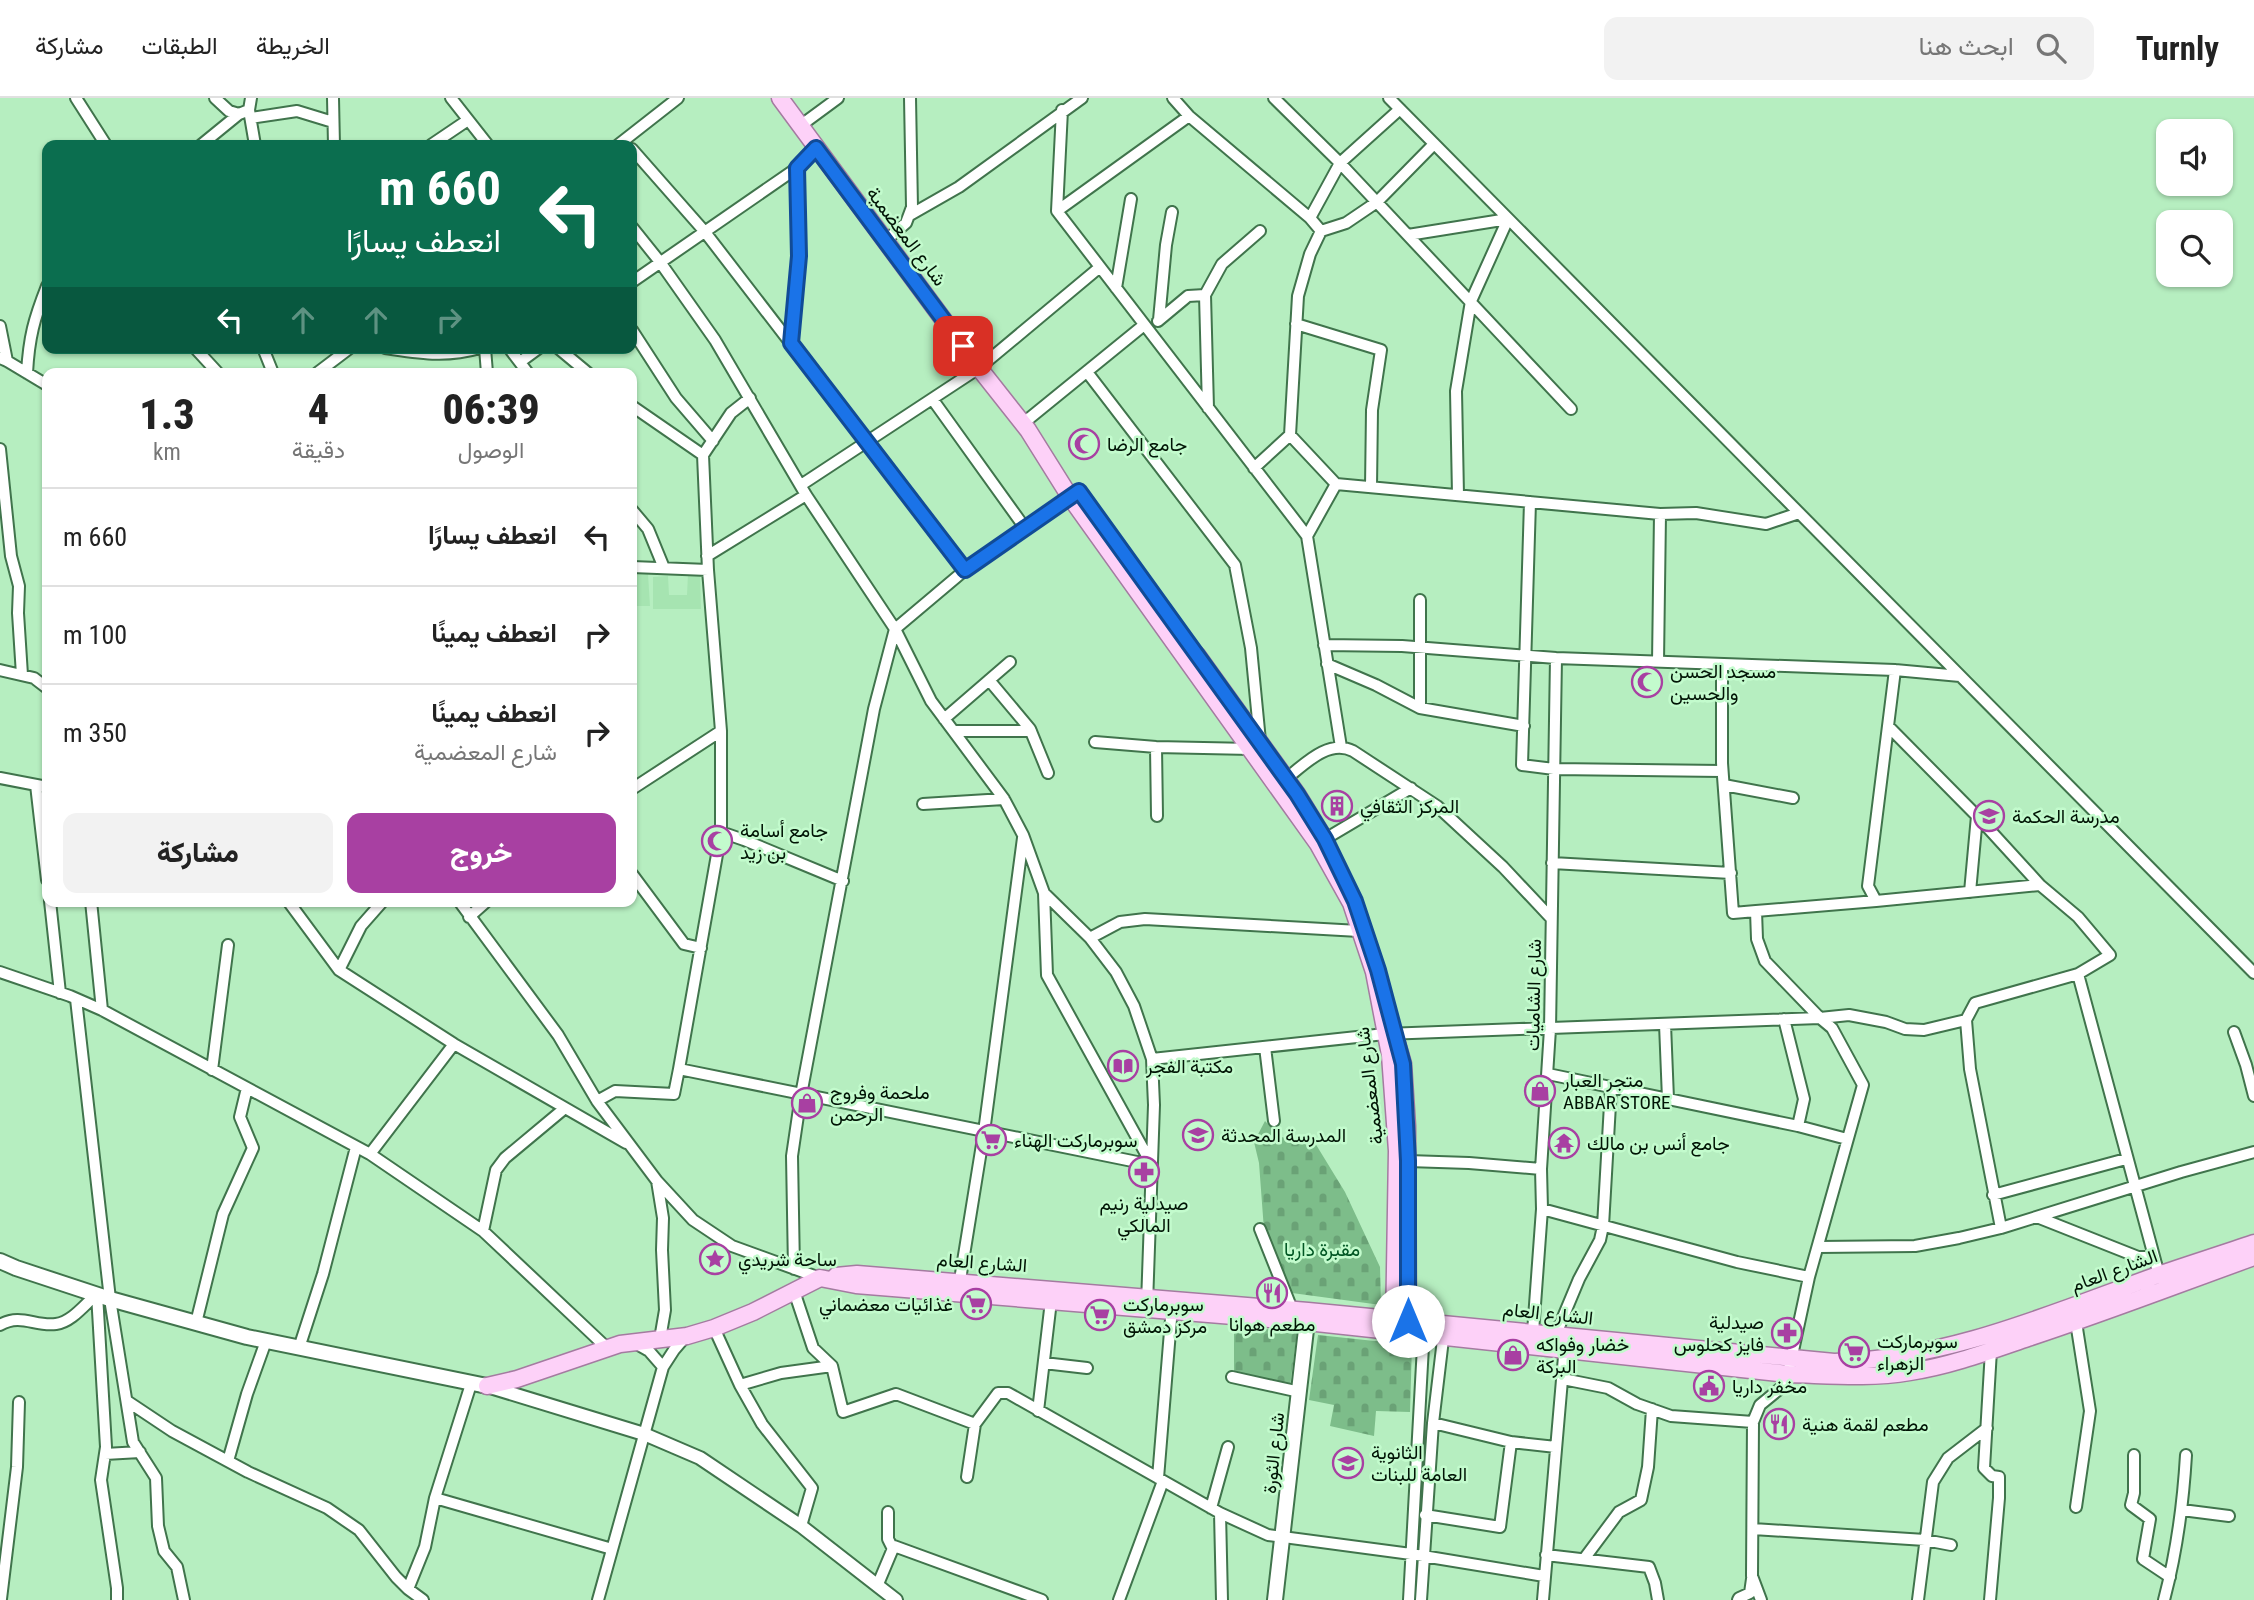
<!DOCTYPE html>
<html lang="ar">
<meta charset="utf-8">
<style>
body{margin:0;font-family:"Roboto Condensed",Vazirmatn,sans-serif;background:#f2f2f2;color:#222;direction:rtl;height:100vh;display:flex;flex-direction:column;font-size:26px;white-space:nowrap}
*{box-sizing:border-box;margin:0}
p{font-size:23px;color:#767676}
.icon{flex:none;width:38px;height:38px;fill:none;stroke:currentColor;stroke-width:2;stroke-linecap:round;stroke-linejoin:round}
.map{position:relative;flex:1;overflow:hidden;direction:ltr}
.sheet{position:absolute;left:42px;top:270px;width:595px;height:539px;display:flex;flex-direction:column;background:#fff;border-radius:14px;box-shadow:0 2px 5px #0004;direction:rtl}
.sheet>*{flex:none}
.guide{position:absolute;left:42px;top:42px;width:595px;height:214px;border-radius:14px;box-shadow:0 2px 5px #0004;direction:rtl;background:#0b6e4f;color:#fff;overflow:hidden}
.buttons{position:absolute;left:2156px;top:21px;display:grid;gap:14px}
.buttons a{display:grid;place-items:center;width:77px;height:77px;border-radius:14px;background:#fff;box-shadow:0 2px 5px #0004;font-size:35px}
.pin{position:absolute;display:grid;place-items:center;width:60px;height:60px;color:#fff;margin:-30px;border-radius:14px;box-shadow:0 4px 10px #0006}
.me{position:absolute;width:77px;margin:-38px;rotate:0deg;stroke-linejoin:round;filter:drop-shadow(0 0 5px #0008)}
.turn{display:flex;align-items:center;gap:24px;height:147px;padding:0 21px;font-size:32px}
.turn .icon{width:91px;height:91px;stroke-width:2.5}
.turn b{display:block;font-size:49px;line-height:60px}
.lanes{display:flex;align-items:center;height:66px;padding:0 21px;background:#0003;justify-content:center;gap:35px;direction:ltr}
.lanes .off{opacity:.35}
.eta{display:flex;justify-content:space-evenly;align-items:center;height:119px;text-align:center}
.eta b{font-size:42px;font-weight:800;line-height:49px}
.action{display:flex;gap:14px;margin-top:auto;padding:14px 21px}
.action a{flex:1;height:80px;border-radius:14px;background:#a840a2;color:#fff;font-size:28px;font-weight:800;line-height:80px;text-align:center}
.action a+a{background:#f2f2f2;color:#222}
ul{padding:0;list-style:none}
li{display:flex;align-items:center;gap:21px;height:98px;padding:0 21px;border-top:2px solid #e0e0e0}
li div{flex:1}
li b{display:block;font-size:26px}
li em{font-style:normal}
header{display:flex;align-items:center;gap:42px;box-sizing:border-box;height:98px;padding:0 35px;background:#fff;border-bottom:2px solid #e0e0e0}
header strong{font-size:33px}
nav{display:flex;gap:38px;margin-inline-start:auto;font-size:24px}
.search{width:490px;height:63px;background:#f2f2f2;display:flex;align-items:center;gap:18px;box-sizing:border-box;padding:0 24px;border-radius:14px;color:#767676;font-size:26px}
.map>svg:first-child{display:block}
.built{fill:#a6e4b1}
.cemetery{fill:url(#cemetery-stones)}
.lines{fill:none;stroke-linecap:round;stroke-linejoin:round}
.minor-casing{stroke:#40744c;stroke-width:14}
.tertiary-casing{stroke:#40744c;stroke-width:16}
.secondary-casing{stroke:#40744c;stroke-width:18}
.primary-casing{stroke:#a47ba0;stroke-width:19}
.minor{stroke:#fff;stroke-width:10}
.tertiary{stroke:#fff;stroke-width:12}
.secondary{stroke:#fff;stroke-width:14}
.primary{stroke:#fdd1f8;stroke-width:16}
.route-casing{stroke:#114b97;stroke-width:18}
.route{stroke:#1a73e8;stroke-width:12}
.labels{text-anchor:middle;stroke-width:5;stroke-linejoin:round;paint-order:stroke}
.street-label{font-size:19px;fill:#011405;stroke:#c3fbcd}
.poi-label{font-size:19px;fill:#011405;stroke:#c3fbcd;text-anchor:start}
.park-label{font-size:19px;fill:#005623;stroke:#c3fbcd}
</style>
<header>
<strong>Turnly</strong>
<div class="search"><svg class="icon" aria-label="search" viewBox="0 0 24 24"><circle cx="10" cy="10" r="6"/><path d="M15 15l6 6"/></svg>ابحث هنا</div>
<nav><a>الخريطة</a><a>الطبقات</a><a>مشاركة</a></nav>
</header>
<div class="map">
<svg width="2254" height="1502" viewBox="0 0 2254 1502">
<defs>
<pattern id="cemetery-stones" width="16" height="16" patternUnits="userSpaceOnUse" patternTransform="scale(1.75)"><rect width="16" height="16" fill="#7dbd8a"/><path d="M2 7V4a2 2 0 0 1 4 0v3zM10 15v-3a2 2 0 0 1 4 0v3z" fill="#6aa276"/></pattern>
</defs>
<rect width="100%" height="100%" fill="#b6eec0"/>
<path class="built" d="M632,475L648,476L650,508H636V498H632Z
M688,476H700L701,511H653V479L668,478L669,497H687Z"/>
<path class="cemetery" d="M1265,1023L1281,1039L1315,1045L1345,1094L1380,1169L1381,1207L1292,1195L1264,1132L1259,1065L1254,1044Z
M1234,1228L1297,1234L1290,1289L1234,1273Z
M1318,1237L1412,1247L1410,1314L1376,1313L1374,1338L1330,1328L1334,1307L1309,1302Z"/>
<g class="lines">
<g class="minor-casing">
<path id="minor" d="M76,0L106,47
M215,0L229,13L239,16
M251,0L249,12L255,47
M333,0L334,47
M451,0L488,47
M1173,0L1189,18L1310,120L1321,133
M1274,0L1340,65L1571,311
M1389,0L2254,875
M1062,12L1057,113L1307,438
M251,20L297,13L333,24
M800,28L838,0
M201,47L239,16L249,12
M431,47L468,22
M618,47L678,0
M632,51L705,134L965,472
M1057,113L1189,18
M910,117L959,89L1082,0
M1310,120L1340,65L1400,11
M632,129L660,164L715,242L806,397L895,531L931,603L1004,701L1023,737L1044,795L1090,840L1116,874L1134,908L1152,961L1154,1007L1147,1206
M892,137L906,125L912,109L910,0
M1408,137L1508,121
M632,184L797,70L816,50
M1116,190L1131,101
M1159,222L1166,147L1172,114
M1158,223L1188,198L1205,197
M1296,226L1381,252L1372,312L1371,389
M0,228L7,263
M632,232L676,300L713,343
M791,245L799,158L797,70
M195,250L218,275
M263,250L273,275
M385,250C420,255 445,260 480,250
M485,250L487,275
M509,250L528,275
M558,250L588,275
M0,260L7,263L47,287
M520,264L539,250
M1087,274L1235,467L1251,550L1260,643
M27,275C29,239 34,221 47,188
M317,275L350,250
M750,300L731,315L703,357L708,472L721,633V734L679,971L1152,1067
M933,302L1025,430
M632,308L703,357
M1208,310L1205,197L1222,166L1260,133
M1026,323L1144,227
M1290,337L1298,198L1310,156L1321,133L1346,125L1377,104L1434,46
M0,351L11,458L19,488L18,515L22,577
M1254,370L1290,337L1336,386L1660,416L1696,415L1766,426L1799,415
M1336,386L1307,438L1341,649
M801,387L979,270L1100,169
M1458,397L1456,293L1471,203L1508,121
M1530,404L1522,667L1554,671L1722,673
M632,412L648,431L664,470
M707,458L806,397
M632,469L708,472
M1324,547L1402,548L1556,560L1895,572L1960,578
M1658,564L1660,416
M1327,566L1376,587L1420,610L1524,628
M1722,566V665L1733,815L1756,813L1757,841L1765,863L1820,920L1849,917L1886,924L1905,931L1924,932L1966,922L1975,905L2078,876L2110,857L2078,819L2040,787L1876,803L1868,788L1895,572
M0,572L34,580L47,590
M989,582L1030,631L1048,675
M1420,610V502
M944,621L1010,564
M1888,628L1977,718L2040,787
M954,633H1031
M1095,644L1156,649L1251,651
M1156,649L1157,718
M0,680L47,689
M1282,684C1302,669 1327,640 1353,653L1437,708L1503,769L1551,820
M36,687L47,782
M1724,687L1793,700
M632,691L721,633
M923,706L1004,701
M721,734L744,742L843,783
M1320,744L1411,690
M1552,765L1731,775
M632,776L684,846L701,850
M1970,794L1977,718
M1044,795L1047,877L1151,1065
M50,803L60,895
M91,803L102,912
M288,803L339,872L454,946L626,1045
M459,803L558,937L597,1003L657,1083L663,1120L662,1152L665,1212L660,1241
M1756,813L1876,803
M469,819L487,803
M1090,840L1120,824L1145,821L1359,833
M339,872L361,828L383,803
M0,874L70,898L102,912L370,1056L483,1133L607,1250
M2078,876L2159,1177
M76,901L110,1201L133,1344L156,1380L158,1428L164,1453L177,1469L184,1502
M1784,921L1804,1001L1798,1028
M1966,922L1970,971L2001,1130
M1665,926L1668,1001
M2234,934L2246,967L2254,998
M1265,949L1274,1023
M1152,961L1385,936L1820,920L1832,930L1863,987L1809,1179L1788,1276L1782,1289L1760,1307L1753,1324L1752,1478L1761,1502
M212,972L228,847
M1548,976L1798,1028L1847,1041
M597,1003L615,993L674,996L679,971
M370,1056L454,946
M1408,1063L1469,1065L1541,1071
M657,1083L693,1122L732,1148L820,1180
M1993,1097L2126,1061
M1542,1111L1737,1164L1809,1179
M2037,1119L2138,1159H2154
M1260,1131L1292,1211
M483,1133L496,1072L505,1060L565,1010
M1819,1149L1915,1148L1959,1140L2001,1130L2181,1074L2254,1054
M794,1171L792,1058L801,997L874,611L895,531L965,472L1070,399
M959,1188L984,1034L1023,740
M794,1193L813,1250L832,1268
M97,1196L106,1349L101,1382L117,1490V1502
M196,1225L223,1116L253,1050L240,1019L247,990
M0,1227C21,1215 35,1229 56,1226C72,1224 85,1206 97,1196
M714,1230L740,1287L762,1326L812,1390L801,1428
M1533,1234L1542,1111L1541,1071L1550,931L1556,560
M1556,1236L1579,1181L1600,1142L1603,1128L1611,989
M299,1250L323,1176L356,1049
M1044,1265L1087,1270
M663,1269L674,1252L686,1238
M1232,1279L1300,1294
M1563,1281L1608,1290L1637,1306L1671,1318L1753,1324
M740,1287L781,1275L832,1268L843,1314L896,1296L975,1326L998,1295H1008L1220,1415L1268,1437L1411,1456L1544,1478
M127,1303L172,1333L248,1374L327,1410L359,1432L396,1479L408,1491L423,1502
M1038,1313L1051,1203
M1433,1325L1511,1344L1556,1349
M105,1356L140,1354
M2134,1357V1395L2131,1407L2150,1421L2143,1461L2170,1479
M228,1363L247,1296L266,1243
M967,1379L975,1326
M1158,1380L1172,1209
M435,1400L612,1451
M2076,1409L2090,1313L2076,1224
M1211,1410L1228,1349
M2182,1412L2229,1418
M888,1414V1441L893,1451
M1220,1415L1222,1502
M1425,1417L1500,1429L1511,1344
M1753,1431L1925,1442L1951,1447
M1546,1457L1649,1469L1655,1485L1658,1502
M1584,1461L1619,1414L1641,1402L1648,1369L1652,1311
M878,1486L894,1448L1042,1502
M408,1491L425,1449L435,1400L471,1286
M1,1501L17,1369L19,1304
M598,1502L663,1269L649,1253L635,1245
M1119,1502L1163,1383
M1409,1502L1424,1230
M1421,1502L1433,1325L1444,1233
M1543,1502L1565,1247
M1738,1502L1739,1500L1750,1495L1752,1481
M1918,1502L1933,1384L1948,1360L1987,1330
M1990,1502L1999,1400V1379L1992,1378L1984,1370L1991,1252
M2164,1502C2177,1453 2183,1408 2186,1357"/>
</g>
<g class="tertiary-casing">
<path id="tertiary" d="M487,1288L644,1336L700,1360L801,1428L896,1502"/>
</g>
<g class="secondary-casing">
<path id="secondary" d="M0,1163L16,1170L110,1201L247,1239L487,1288
M1275,1502L1308,1214"/>
</g>
<g class="primary-casing">
<path id="primary" d="M780,0L979,270L1028,332L1070,399L1318,746L1351,805L1374,874L1390,957L1397,1053L1394,1230
M1197,557L1297,696L1324,740
M1396,942L1403,966L1407,1028L1408,1233
M836,1178L857,1176L1308,1213L1834,1264C1948,1261 2052,1215 2158,1177C2190,1166 2222,1156 2254,1145
M487,1288L517,1281L620,1246L687,1238L714,1230L753,1214L820,1180L856,1187L1307,1224L1788,1276C1829,1277 1869,1281 1910,1274C1950,1268 1990,1253 2028,1240C2104,1215 2179,1186 2254,1159"/>
</g>
<use href="#minor" class="minor"/>
<use href="#tertiary" class="tertiary"/>
<use href="#secondary" class="secondary"/>
<use href="#primary" class="primary"/>
</g>
<g class="lines">
<g class="route-casing">
<path id="route" d="M963,248L816,50L797,70L799,158L791,245L965,472L1079,393L1297,696L1325,741L1355,803L1378,872L1403,966L1408,1063V1223"/>
</g>
<use href="#route" class="route"/>
</g>
<defs>
<g id="mosque-ring" transform="scale(1.575)"><circle r="9.5" fill="#c3fbcd" stroke="#a840a2" stroke-width="1.5"/><path d="M3.5-4.9A6 6 0 1 0 3.5 4.9A5 5 0 1 1 3.5-4.9Z" fill="#a840a2"/></g>
<g id="building-ring" transform="scale(1.575)"><circle r="9.5" fill="#c3fbcd" stroke="#a840a2" stroke-width="1.5"/><path d="M-4-6H4V6H1V3H-1V6H-4ZM-2.5-4.3h1.7v1.8h-1.7ZM.8-4.3h1.7v1.8H.8ZM-2.5-1h1.7V.8h-1.7ZM.8-1h1.7V.8H.8Z" fill="#a840a2"/></g>
<g id="school-ring" transform="scale(1.575)"><circle r="9.5" fill="#c3fbcd" stroke="#a840a2" stroke-width="1.5"/><path d="M0-5L7-2L0 1L-7-2ZM-4 1L0 2.5L4 1V4Q0 6-4 4Z" fill="#a840a2"/></g>
<g id="library-ring" transform="scale(1.575)"><circle r="9.5" fill="#c3fbcd" stroke="#a840a2" stroke-width="1.5"/><path d="M-6-4Q-3-5.5-.7-3.5V5Q-3 3-6 4ZM6-4Q3-5.5 .7-3.5V5Q3 3 6 4Z" fill="#a840a2"/></g>
<g id="shop-ring" transform="scale(1.575)"><circle r="9.5" fill="#c3fbcd" stroke="#a840a2" stroke-width="1.5"/><path d="M-5-2.5h2.3a2.7 3.5 0 0 1 5.4 0H5L5.5 6h-11ZM-1.5-2.5h3a1.5 2.3 0 0 0-3 0Z" fill="#a840a2"/></g>
<g id="supermarket-ring" transform="scale(1.575)"><circle r="9.5" fill="#c3fbcd" stroke="#a840a2" stroke-width="1.5"/><path d="M-6-5.5h2.5l.6 2H6L4.5 2H-2.5L-4.4-4H-6ZM-1.5 3.2a1.3 1.3 0 1 0 .1 0ZM3 3.2a1.3 1.3 0 1 0 .1 0Z" fill="#a840a2"/></g>
<g id="temple-ring" transform="scale(1.575)"><circle r="9.5" fill="#c3fbcd" stroke="#a840a2" stroke-width="1.5"/><path d="M0-6L5-2H3V0L6.5 2.5H4V6H1.5V3h-3V6H-4V2.5H-6.5L-3 0V-2H-5Z" fill="#a840a2"/></g>
<g id="pharmacy-ring" transform="scale(1.575)"><circle r="9.5" fill="#c3fbcd" stroke="#a840a2" stroke-width="1.5"/><path d="M-2-6h4v4h4v4h-4v4h-4v-4h-4v-4h4Z" fill="#a840a2"/></g>
<g id="sight-ring" transform="scale(1.575)"><circle r="9.5" fill="#c3fbcd" stroke="#a840a2" stroke-width="1.5"/><path d="M0-6L1.8-2.2L6-1.7L2.9 1.2L3.7 5.4L0 3.3L-3.7 5.4L-2.9 1.2L-6-1.7L-1.8-2.2Z" fill="#a840a2"/></g>
<g id="restaurant-ring" transform="scale(1.575)"><circle r="9.5" fill="#c3fbcd" stroke="#a840a2" stroke-width="1.5"/><path d="M-5-6h1v4h1v-4h1v4h1v-4h1v5L-1.5 .5V6h-2V.5L-5-1ZM5-6V6H3V1.5H1.5Q1.5-4 5-6Z" fill="#a840a2"/></g>
<g id="civic-ring" transform="scale(1.575)"><circle r="9.5" fill="#c3fbcd" stroke="#a840a2" stroke-width="1.5"/><path d="M-.6-6.5H3V-4.5H.6V-3L4-1V1h2V6H-6V1h2V-1L-.6-3ZM-1.2 2.5V6h2.4V2.5Z" fill="#a840a2"/></g>
</defs>
<g fill-rule="evenodd">
<use href="#mosque-ring" x="1084" y="346"/>
<use href="#mosque-ring" x="1647" y="584"/>
<use href="#building-ring" x="1337" y="708"/>
<use href="#school-ring" x="1989" y="718"/>
<use href="#mosque-ring" x="717" y="743"/>
<use href="#library-ring" x="1123" y="968"/>
<use href="#shop-ring" x="1540" y="993"/>
<use href="#shop-ring" x="807" y="1005"/>
<use href="#school-ring" x="1198" y="1037"/>
<use href="#supermarket-ring" x="991" y="1042"/>
<use href="#temple-ring" x="1564" y="1045"/>
<use href="#pharmacy-ring" x="1144" y="1074"/>
<use href="#sight-ring" x="715" y="1161"/>
<use href="#restaurant-ring" x="1272" y="1195"/>
<use href="#supermarket-ring" x="976" y="1206"/>
<use href="#supermarket-ring" x="1100" y="1217"/>
<use href="#pharmacy-ring" x="1787" y="1235"/>
<use href="#supermarket-ring" x="1854" y="1254"/>
<use href="#shop-ring" x="1513" y="1257"/>
<use href="#civic-ring" x="1709" y="1288"/>
<use href="#restaurant-ring" x="1779" y="1326"/>
<use href="#school-ring" x="1348" y="1365"/>
</g>
<g class="labels">
<g class="street-label">
<text transform="translate(907 138) rotate(53)" y="7">شارع المعضمية</text>
<text transform="translate(1533 897) rotate(-89)" y="7">شارع الشاميات</text>
<text transform="translate(1369 988) rotate(-97)" y="7">شارع المعضمية</text>
<text transform="translate(982 1164) rotate(4)" y="7">الشارع العام</text>
<text transform="translate(2114 1172) rotate(-20)" y="7">الشارع العام</text>
<text transform="translate(1548 1215) rotate(6)" y="7">الشارع العام</text>
<text transform="translate(1273 1355) rotate(-84)" y="7">شارع الثورة</text>
</g>
<g class="poi-label">
<text x="1107" y="353">جامع الرضا</text>
<text x="1670" y="580">مسجد الحسن<tspan x="1670" dy="22">والحسين</tspan></text>
<text x="1360" y="715">المركز الثقافي</text>
<text x="2012" y="725">مدرسة الحكمة</text>
<text x="740" y="739">جامع أسامة<tspan x="740" dy="22">بن زيد</tspan></text>
<text x="1146" y="975">مكتبة الفجر</text>
<text x="1563" y="989">متجر العبار<tspan x="1563" dy="22">ABBAR STORE</tspan></text>
<text x="830" y="1001">ملحمة وفروج<tspan x="830" dy="22">الرحمن</tspan></text>
<text x="1221" y="1044">المدرسة المحدثة</text>
<text x="1014" y="1049">سوبرماركت الهناء</text>
<text x="1587" y="1052">جامع أنس بن مالك</text>
<text x="1144" y="1112" text-anchor="middle">صيدلية رنيم<tspan x="1144" dy="22">المالكي</tspan></text>
<text x="738" y="1168">ساحة شريدي</text>
<text x="953" y="1213" text-anchor="end">غذائيات معضماني</text>
<text x="1123" y="1213">سوبرماركت<tspan x="1123" dy="22">مركز دمشق</tspan></text>
<text x="1764" y="1231" text-anchor="end">صيدلية<tspan x="1764" dy="22">فايز كحلوس</tspan></text>
<text x="1272" y="1233" text-anchor="middle">مطعم هوانا</text>
<text x="1877" y="1250">سوبرماركت<tspan x="1877" dy="22">الزهراء</tspan></text>
<text x="1536" y="1253">خضار وفواكه<tspan x="1536" dy="22">البركة</tspan></text>
<text x="1732" y="1295">مخفر داريا</text>
<text x="1802" y="1333">مطعم لقمة هنية</text>
<text x="1371" y="1361">الثانوية<tspan x="1371" dy="22">العامة للبنات</tspan></text>
</g>
<g class="park-label">
<text x="1322" y="1158">مقبرة داريا</text>
</g>
</g>
</svg>
<div class="buttons">
<a><svg class="icon" aria-label="sound" viewBox="0 0 24 24"><path d="M4 9h4l5-4v14l-5-4H4zM17 9q2 3 0 6"/></svg></a>
<a><svg class="icon" aria-label="search" viewBox="0 0 24 24"><circle cx="10" cy="10" r="6"/><path d="M15 15l6 6"/></svg></a>
</div>
<div class="pin" style="left:963px;top:248px;background:#d93025"><svg class="icon" aria-label="arrive" viewBox="0 0 24 24"><path d="M6 21V4h12l-3 4 3 4H6"/></svg></div>
<svg class="me" style="left:1408px;top:1223px" viewBox="-20 -20 40 40"><circle r="19" fill="#fff"/><path d="M0-13L10 11 0 6-10 11z" fill="#1a73e8"/></svg>
<div class="guide">
<div class="turn"><svg class="icon" aria-label="left" viewBox="0 0 24 24"><path d="M17 20v-9H6M10 6l-5 5 5 5"/></svg><div><b>660 m</b>انعطف يسارًا</div></div>
<div class="lanes"><svg class="icon" aria-label="left" viewBox="0 0 24 24"><path d="M17 20v-9H6M10 6l-5 5 5 5"/></svg><svg class="icon off" aria-label="ahead" viewBox="0 0 24 24"><path d="M12 20V5M6 11l6-6 6 6"/></svg><svg class="icon off" aria-label="ahead" viewBox="0 0 24 24"><path d="M12 20V5M6 11l6-6 6 6"/></svg><svg class="icon off" aria-label="right" viewBox="0 0 24 24"><path d="M7 20v-9h11M14 6l5 5-5 5"/></svg></div>
</div>
<section class="sheet">
<div class="eta">
<div><b>06:39</b><p>الوصول</p></div>
<div><b>4</b><p>دقيقة</p></div>
<div><b>1.3</b><p>km</p></div>
</div>
<ul>
<li><svg class="icon" aria-label="left" viewBox="0 0 24 24"><path d="M17 20v-9H6M10 6l-5 5 5 5"/></svg><div><b>انعطف يسارًا</b></div><em>660 m</em></li>
<li><svg class="icon" aria-label="right" viewBox="0 0 24 24"><path d="M7 20v-9h11M14 6l5 5-5 5"/></svg><div><b>انعطف يمينًا</b></div><em>100 m</em></li>
<li><svg class="icon" aria-label="right" viewBox="0 0 24 24"><path d="M7 20v-9h11M14 6l5 5-5 5"/></svg><div><b>انعطف يمينًا</b><p>شارع المعضمية</p></div><em>350 m</em></li>
</ul>
<div class="action"><a>خروج</a><a>مشاركة</a></div>
</section>
</div>
